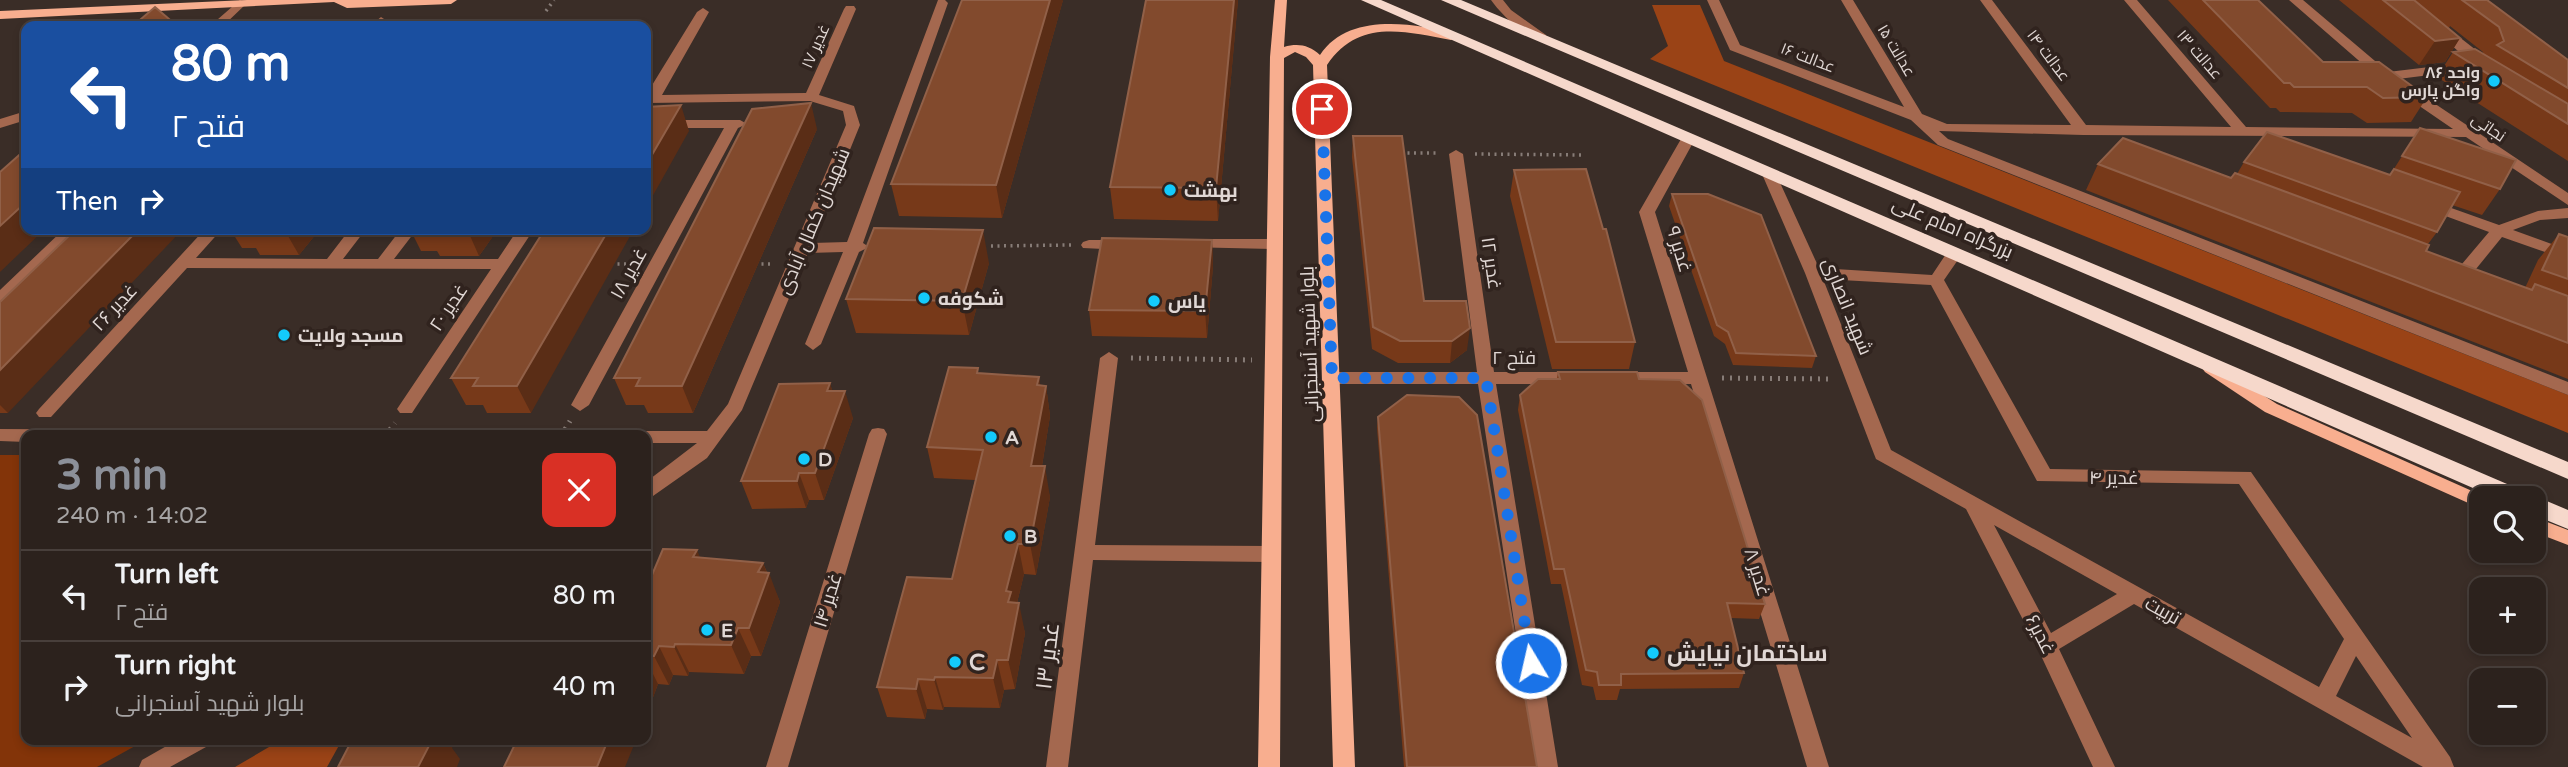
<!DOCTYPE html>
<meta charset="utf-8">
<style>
body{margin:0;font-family:"Varela Round",Cairo,sans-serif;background:#342a26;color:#f1f3f6;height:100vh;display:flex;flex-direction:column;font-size:26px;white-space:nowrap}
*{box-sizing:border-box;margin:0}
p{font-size:23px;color:#a6a4a4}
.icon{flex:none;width:38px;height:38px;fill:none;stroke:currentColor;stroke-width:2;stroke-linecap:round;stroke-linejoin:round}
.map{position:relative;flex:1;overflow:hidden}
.sheet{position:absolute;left:21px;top:430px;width:630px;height:315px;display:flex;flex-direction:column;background:#2c221d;border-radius:14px;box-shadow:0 4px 10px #0003,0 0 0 2px #483f3b}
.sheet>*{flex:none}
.banner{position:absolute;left:21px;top:21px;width:630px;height:214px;border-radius:14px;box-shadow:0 4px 10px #0003,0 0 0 2px #483f3b;background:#1a4fa0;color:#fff;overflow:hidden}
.fabs{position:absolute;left:2469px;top:486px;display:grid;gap:14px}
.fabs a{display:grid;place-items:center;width:77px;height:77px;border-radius:14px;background:#2c221d;box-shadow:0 4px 10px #0003,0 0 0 2px #483f3b;font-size:35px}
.pin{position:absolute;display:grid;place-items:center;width:60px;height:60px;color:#fff;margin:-30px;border:4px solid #fff;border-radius:50%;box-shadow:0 2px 7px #0007}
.me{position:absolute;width:77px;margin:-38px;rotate:351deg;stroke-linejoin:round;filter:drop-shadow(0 0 5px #0008)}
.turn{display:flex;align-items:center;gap:24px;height:147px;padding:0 35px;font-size:32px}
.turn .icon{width:91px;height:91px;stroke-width:2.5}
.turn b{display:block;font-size:49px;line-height:60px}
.then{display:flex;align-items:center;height:66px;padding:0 35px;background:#0003;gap:14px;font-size:26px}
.round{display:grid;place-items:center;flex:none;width:74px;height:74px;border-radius:14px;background:#342a26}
.head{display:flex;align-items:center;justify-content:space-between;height:119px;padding:0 35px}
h1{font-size:42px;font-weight:700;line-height:52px;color:#8c9099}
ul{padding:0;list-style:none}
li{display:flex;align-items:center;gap:21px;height:91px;padding:0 35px;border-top:2px solid #483f3b}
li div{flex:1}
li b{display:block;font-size:26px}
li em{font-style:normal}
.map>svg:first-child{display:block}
.green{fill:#833409}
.forest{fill:#9a4316}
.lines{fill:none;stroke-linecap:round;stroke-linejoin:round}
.path-far1{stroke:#877c77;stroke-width:3.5;stroke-dasharray:2 4.5;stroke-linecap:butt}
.path{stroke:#877c77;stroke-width:5;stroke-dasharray:2 6;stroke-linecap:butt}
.minor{fill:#a4684f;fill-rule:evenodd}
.major{fill:#f8ae8f;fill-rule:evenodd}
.highway{fill:#f6d8cb;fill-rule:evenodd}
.wall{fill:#773919}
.shaded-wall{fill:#5a2d16}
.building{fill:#824a2d;stroke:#916048;stroke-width:2}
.route{stroke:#1a73e8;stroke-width:12;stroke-dasharray:0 21.6}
.poi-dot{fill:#13cafb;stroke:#30231e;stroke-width:2.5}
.labels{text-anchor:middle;stroke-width:7;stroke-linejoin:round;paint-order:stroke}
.far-street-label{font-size:16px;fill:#e1d8d5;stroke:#30231e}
.far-poi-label{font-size:16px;font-weight:bold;fill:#e1d8d5;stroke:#30231e;text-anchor:end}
.poi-label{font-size:19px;font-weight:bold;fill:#e1d8d5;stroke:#30231e;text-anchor:start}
.street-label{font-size:19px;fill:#e1d8d5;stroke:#30231e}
.near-poi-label{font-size:23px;font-weight:bold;fill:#e1d8d5;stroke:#30231e;text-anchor:start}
.near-street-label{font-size:23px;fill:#e1d8d5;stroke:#30231e}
</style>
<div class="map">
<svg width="2568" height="767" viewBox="0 0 2568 767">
<rect width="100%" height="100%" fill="#3a2d27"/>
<path class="green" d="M26,455V740H146L97,767H0V455Z"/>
<path class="forest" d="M1652,5H1700L1724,61L2568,395V433L1650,59L1668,46Z
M281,740H342L327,767H235Z"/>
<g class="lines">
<path class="path-far1" d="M546,11L554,0
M1401,153H1438
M1475,154L1584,155
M991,246L1071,245
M611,264H634
M755,264H774"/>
<path class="path" d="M1131,358L1252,360
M1722,378L1832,379
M385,436L395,423
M561,436L570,421"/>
<path class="minor" d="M240,0L246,4L223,26H210Z
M938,0H945L948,3L863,243L869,247L859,252L821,344L813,350L805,344L843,252L808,253L742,410L707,458L653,496L646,498V482L697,443H646V436H638L646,431H707L728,404L846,125L843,111L810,101L646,103V95L697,12L703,8L709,12L662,95L806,93L844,9L846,6H854L856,9L819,95L854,106L860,125L812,243L847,242Z
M1491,0H1503L1511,10L1546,35V41C1529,43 1500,13 1491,0Z
M1707,0H1719L1740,45L1904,107L1841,0H1853L1922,114L1947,124L2071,125L1980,0H1992L2086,125L2231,127L2124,0H2137L2246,127L2453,129L2380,79L2289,0H2303L2388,72L2471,62L2398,0H2412L2481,54L2485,65L2478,69L2398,79L2568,193V205L2466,137L2083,135L1939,131L1948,139L2568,382V395L1938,145L1911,120L1730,50Z
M381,17L387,21L383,26H370Z
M537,19L543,23L541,26H529Z
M26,111V120L0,128V119Z
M646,120H740L747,124L738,128L589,405L580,411L571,405L724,128H646Z
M1688,135L1695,139L1655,212L1829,767H1807L1691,384H1616L1607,378L1616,372H1688L1639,212L1681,139Z
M1456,150L1463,154L1494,372H1581L1590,378L1581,384H1496L1558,767H1536L1478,384H1332L1323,378L1332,372H1477L1449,154Z
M1769,170L1776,174L1819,268L1932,275L1948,251H1960L1962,254L1944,280L2050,469L2251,472L2450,757L2454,767H2423L2134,604L2059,649L2115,767H2093L2037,647L1966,509L1876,459L1874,454L1805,273L1762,174ZM1823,279L1931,285L2037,481L2239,484L2344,639L2319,687L1891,450ZM1994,525L2117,594L2051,633ZM2356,656L2412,738L2336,696Z
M2426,199L2499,225L2538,211L2568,208V218L2540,220L2513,230L2568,250V260L2502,237L2463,285H2451L2449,281L2451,277L2489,232L2421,207L2418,204Z
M64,229H81L6,303L0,304V290Z
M205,229H222L196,258L327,259L350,229H366L343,259H378L401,229H417L394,259H498L518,229H534L412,413H400L397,409L491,269L187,268L51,417H39L36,413L39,409Z
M1191,239H1275L1283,244L1275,249L1185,247L1183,244Z
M1089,240H1124L1132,245L1124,250L1083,248L1081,245L1083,242Z
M1109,352L1118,358L1095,545L1271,546L1278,549L1281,554L1278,559L1271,562L1093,560L1068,767H1046L1100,358Z
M878,428L884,429L887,434L788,767H766L869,434L872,429Z
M0,429L171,430L177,431L180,436H26V442L0,441Z
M177,740H209L206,747L170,767H139L142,760Z"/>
<path class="major" d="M247,0H457L451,4L347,8L334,2L0,19V11Z
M1275,0H1287L1284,47C1298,43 1309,45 1320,55C1348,12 1412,23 1456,33L1457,36L1451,40C1403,31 1358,19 1327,65L1355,767H1333L1313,65L1306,57L1295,52L1284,58L1280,767H1258L1270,57Z
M2211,362L2277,404L2490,499H2482V508L2475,506L2265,412L2205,372L2202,368L2205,364Z
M2534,517L2568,530V545L2534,532Z"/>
<path class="highway" d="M1361,0H1381L2528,493L2531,498L2542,499L2568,510V529L2534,515V499H2498Z
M1441,0H1461L2568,462V479Z"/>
</g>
<path class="wall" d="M1063,0L1002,218L899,216L891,184Z
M1146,0H1238L1218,221L1114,219L1110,187Z
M2168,0H2258L2323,62L2427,97L2411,122L2367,123L2352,113L2280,112L2276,108H2270Z
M2339,0H2487L2568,60V161L2437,77L2453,52L2483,54V52L2450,26L2449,28L2460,38L2445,62L2419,65Z
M2420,128L2500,189L2482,215L2452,205L2437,232L2428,244L2426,251L2525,288L2538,260L2559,234L2568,237V379L2086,190L2098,164L2231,178L2237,174L2244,162L2390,175Z
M817,129L693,413H648L644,405H626L614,378Z
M1353,136L1424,301L1467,350L1450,363H1398L1372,349L1352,157Z
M1514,170L1635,342L1629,369H1552L1510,196Z
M1672,194L1816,356L1812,368L1733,365L1725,344L1714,336L1669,206Z
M230,229H320L299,255H260L256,248H242Z
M410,229H498L479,256H440L437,251H421Z
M545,229L531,413H487L483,405H466L451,378Z
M1212,240L1213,266L1207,338L1092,336L1089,310Z
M989,263L969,335L856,333L846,299Z
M0,302L8,413H0Z
M1558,372L1639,379L1765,604L1759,619L1731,618L1744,673L1739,688L1620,689L1617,700H1596L1593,687L1582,685L1561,584H1551L1518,410L1520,395L1557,379Z
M979,373L1039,377L1040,385L1046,386L1050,416L1042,466L1050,497L1036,575L1024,574L1017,603L1025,633L1015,689L1004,690L1000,708L944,707L943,710L927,709L925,719L887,717L877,687L952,579L975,480L934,478L927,447Z
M830,383L832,391L853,418L824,500H809L806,508L752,509L741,481Z
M1378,417L1537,767H1404L1377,428Z
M700,558L763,563L780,602L761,656H751L744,674L689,672L688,676L673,675L669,685L658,684L646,716V589Z"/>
<path class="shaded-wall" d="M1050,0H1063L1002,218L996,185Z
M1234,0H1238L1218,221L1216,188Z
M2460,38L2445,62L2419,65L2435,41Z
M811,103L817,129L693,413L682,386Z
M681,105L689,131L646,208V165Z
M26,202V229H45L0,272V226Z
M139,229H183L8,413L0,405V370Z
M284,229H320L299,255Z
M467,229H498L479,256Z
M609,229H634L531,413L517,386Z
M983,230L989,263L969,335L962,301Z
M1212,240L1213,266L1207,338L1205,311Z
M1470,328L1467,350L1450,363L1452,341Z
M1039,377L1043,401L1046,386L1050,416L1037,496L1031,466L1037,385Z
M830,383L838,410L845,391L853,418L824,500L815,473L827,391Z
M1045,466L1050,497L1036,575L1030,544Z
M799,473L809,500L806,508L797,481Z
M1018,544L1024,574L1015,611L1019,603L1025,633L1015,689L1008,660L1006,591Z
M697,550L709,579L693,557Z
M763,563L768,576L769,573L780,602L761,656L749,628L758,572Z
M738,628L751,656L744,674L731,645Z
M675,644L689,672L688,676L674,647Z
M659,646L673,675L669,685L654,656Z
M646,660L658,684L646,716Z
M997,660L1004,690L1000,708L993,678Z
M935,677L944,707L943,710L934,680Z
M918,679L927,709L925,719L916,689Z
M432,740H456L452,748L460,759L457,767H418Z
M608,740H636L625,767H597Z"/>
<path class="building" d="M962,0H1050L996,185L891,184Z
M1146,0H1234L1216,188L1110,187Z
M2203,0H2258L2323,62H2379L2427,97L2383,98L2367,87H2294L2290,83H2284Z
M2383,0H2414L2460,38L2435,41Z
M2462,0H2487L2568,60V88L2497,45L2504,41L2499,27Z
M155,7L176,25L174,26H135L134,25Z
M2475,49L2568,104V124L2453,52Z
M811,103L682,386H636L640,378H614L752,109Z
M681,105L646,165V107Z
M2420,128L2516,160L2500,189L2402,156Z
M2267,132L2390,175L2394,169L2460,192L2437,232L2244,162Z
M1353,136H1402L1424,301H1466L1470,328L1452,341H1400L1373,327Z
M2123,138L2231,178L2235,173L2429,245L2426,251L2532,290L2535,284L2568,296V343L2098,164Z
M26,149V202L0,226V172Z
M1586,169L1603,229H1606L1635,342H1556L1514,170Z
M1672,194H1708L1761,215L1816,356L1736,353L1728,332L1717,325Z
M874,228L983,230L962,301L846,299Z
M76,229H139L0,370V302Z
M427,229H467L426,230Z
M545,229H609L517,386H473L478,378H451Z
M2559,234L2568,237V279L2542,270Z
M1102,238L1212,240L1205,311L1089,310Z
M949,367L978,368L977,373L1039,377L1037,385L1046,386L1031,466H1045L1030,544H1018L1006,591L1011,592L1008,602L1019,603L1008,660H997L993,678L935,677L934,680L918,679L916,689L877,687L907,577L952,579L983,450L927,447Z
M1558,372H1637L1639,379L1680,380L1702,400L1765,604L1727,603L1744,673L1621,674V685H1599L1597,672L1586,670L1564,569H1554L1520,395L1538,379H1560Z
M830,383L827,391H845L815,473H799L797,481H741L779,384Z
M1407,395L1459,397L1477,415L1537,767H1407L1378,417Z
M663,549L697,550L693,557L763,563L758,572L769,573L749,628H738L731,645L675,644L674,647L659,646L654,656H646V589Z
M352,740H432L418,767H338Z
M517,740H608L597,767H504Z"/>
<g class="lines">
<path class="route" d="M1322,109L1332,378H1486L1531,663"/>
</g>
<g class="poi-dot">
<circle cx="2494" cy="81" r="7"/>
<circle cx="1170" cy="190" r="7"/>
<circle cx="924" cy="298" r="7"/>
<circle cx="1154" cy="301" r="7"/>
<circle cx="284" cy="335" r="7"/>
<circle cx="991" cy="437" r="7"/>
<circle cx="804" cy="459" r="7"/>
<circle cx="1010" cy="536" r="7"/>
<circle cx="707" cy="630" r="7"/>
<circle cx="1653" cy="653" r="7"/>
<circle cx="955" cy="662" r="7"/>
</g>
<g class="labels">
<g class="far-street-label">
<text transform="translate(815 46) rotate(-66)" y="6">غدیر ۱۷</text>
<text transform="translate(1897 50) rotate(59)" y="6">عدالت ۱۵</text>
<text transform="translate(2200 54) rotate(49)" y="6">عدالت ۱۳</text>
<text transform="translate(2049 55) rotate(53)" y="6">عدالت ۱۴</text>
<text transform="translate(1808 57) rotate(21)" y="6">عدالت ۱۶</text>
<text transform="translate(2489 127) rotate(34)" y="6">نجاتی</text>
</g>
<g class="far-poi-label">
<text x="2480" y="78">۸۶ واحد<tspan x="2480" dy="18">واگن پارس</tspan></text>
</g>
<g class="poi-label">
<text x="1184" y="197">بهشت</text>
<text x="938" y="305">شکوفه</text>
<text x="1168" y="308">یاس</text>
<text x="298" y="342">مسجد ولایت</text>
<text x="1005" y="444">A</text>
<text x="818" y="466">D</text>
<text x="1024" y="543">B</text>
<text x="721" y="637">E</text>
</g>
<g class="street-label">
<text transform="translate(813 221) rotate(-67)" y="7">شهیدان کمال آبادی</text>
<text transform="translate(1953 227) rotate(23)" y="7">بزرگراه امام علی</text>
<text transform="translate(1680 249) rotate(73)" y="7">غدیر ۹</text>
<text transform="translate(1492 263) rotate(82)" y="7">غدیر ۱۲</text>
<text transform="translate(628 273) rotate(-61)" y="7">غدیر ۱۸</text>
<text transform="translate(1848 306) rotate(68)" y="7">شهید انصاری</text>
<text transform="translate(114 307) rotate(-47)" y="7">غدیر ۲۶</text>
<text transform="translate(448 307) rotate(-56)" y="7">غدیر ۲۰</text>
<text transform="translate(1309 344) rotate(-92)" y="7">بلوار شهید آسنجرانی</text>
<text x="1514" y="364">فتح ۲</text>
<text x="2114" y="484">غدیر ۴</text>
<text transform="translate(1758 572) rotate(73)" y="7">غدیر ۸</text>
<text transform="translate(827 600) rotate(-73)" y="7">غدیر ۱۴</text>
<text transform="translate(2163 610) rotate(29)" y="7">تربیت</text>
<text transform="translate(2041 634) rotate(63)" y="7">غدیر۶</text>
</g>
<g class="near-poi-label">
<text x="1667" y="661">ساختمان نیایش</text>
<text x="969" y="670">C</text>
</g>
<g class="near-street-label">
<text transform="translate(1047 656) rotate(-83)" y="8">غدیر ۱۳</text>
</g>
</g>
</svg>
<div class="fabs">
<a><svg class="icon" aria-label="search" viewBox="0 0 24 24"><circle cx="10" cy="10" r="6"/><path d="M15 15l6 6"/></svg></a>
<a>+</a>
<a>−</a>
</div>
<div class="pin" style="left:1322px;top:109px;background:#d93025"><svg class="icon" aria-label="arrive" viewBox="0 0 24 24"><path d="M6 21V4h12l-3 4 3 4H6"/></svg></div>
<svg class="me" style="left:1531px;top:663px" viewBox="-20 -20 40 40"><circle r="17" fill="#1a73e8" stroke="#fff" stroke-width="3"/><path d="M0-11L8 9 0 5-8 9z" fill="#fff"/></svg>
<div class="banner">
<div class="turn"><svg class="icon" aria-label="left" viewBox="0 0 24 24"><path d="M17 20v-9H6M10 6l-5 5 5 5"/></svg><div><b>80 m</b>فتح ۲</div></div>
<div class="then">Then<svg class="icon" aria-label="right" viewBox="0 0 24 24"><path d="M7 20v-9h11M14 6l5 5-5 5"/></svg></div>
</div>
<section class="sheet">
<div class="head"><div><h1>3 min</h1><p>240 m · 14:02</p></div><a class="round" style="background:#d93025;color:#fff"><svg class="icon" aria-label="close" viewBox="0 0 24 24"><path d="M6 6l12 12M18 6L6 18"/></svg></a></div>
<ul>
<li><svg class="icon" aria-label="left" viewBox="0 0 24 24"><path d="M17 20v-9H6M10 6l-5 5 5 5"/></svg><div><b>Turn left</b><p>فتح ۲</p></div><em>80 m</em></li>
<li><svg class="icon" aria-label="right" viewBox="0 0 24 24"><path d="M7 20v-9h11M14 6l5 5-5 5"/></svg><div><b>Turn right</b><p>بلوار شهید آسنجرانی</p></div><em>40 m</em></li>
</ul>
</section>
</div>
